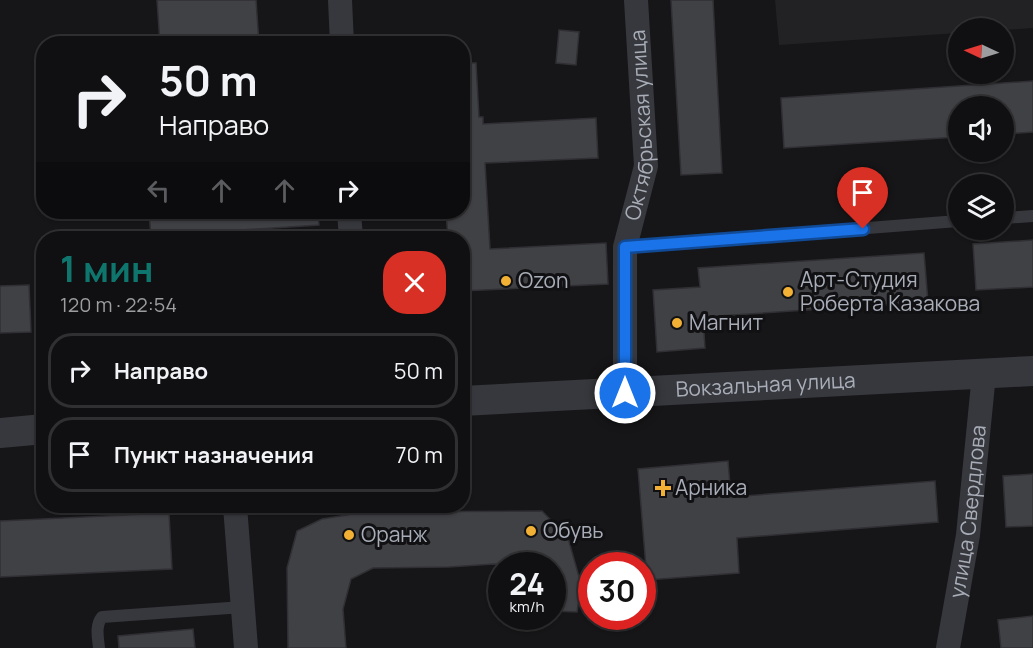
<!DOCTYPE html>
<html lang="ru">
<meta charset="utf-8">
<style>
body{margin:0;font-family:Manrope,sans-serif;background:#1e1e20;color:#f1f3f6;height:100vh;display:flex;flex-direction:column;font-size:22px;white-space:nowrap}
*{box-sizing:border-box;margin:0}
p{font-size:20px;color:#9c9d9f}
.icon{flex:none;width:33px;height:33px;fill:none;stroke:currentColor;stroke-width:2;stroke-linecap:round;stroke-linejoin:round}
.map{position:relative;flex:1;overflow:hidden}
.sheet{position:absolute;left:36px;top:231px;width:434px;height:282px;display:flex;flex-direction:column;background:#101012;border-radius:24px;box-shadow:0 2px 4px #0004,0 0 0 2px #303032}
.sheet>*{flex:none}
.top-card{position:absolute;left:36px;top:36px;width:434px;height:183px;border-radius:24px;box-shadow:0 2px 4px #0004,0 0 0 2px #303032;background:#101012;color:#f1f3f6;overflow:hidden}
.needle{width:39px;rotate:274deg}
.controls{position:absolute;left:948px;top:18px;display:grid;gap:12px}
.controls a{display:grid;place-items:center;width:66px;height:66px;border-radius:50%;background:#101012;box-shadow:0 2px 4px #0004,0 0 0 2px #303032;font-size:30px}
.speed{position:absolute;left:488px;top:552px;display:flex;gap:12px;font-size:30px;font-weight:700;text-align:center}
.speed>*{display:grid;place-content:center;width:78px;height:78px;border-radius:50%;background:#101012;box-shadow:0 2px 4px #0004,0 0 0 2px #303032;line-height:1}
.speed small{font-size:15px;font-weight:400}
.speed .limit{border:9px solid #d22;background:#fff;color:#111}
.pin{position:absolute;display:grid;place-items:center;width:51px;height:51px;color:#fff;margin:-62px -26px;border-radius:50% 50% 50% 0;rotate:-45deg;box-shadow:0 0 6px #0007}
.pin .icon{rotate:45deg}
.me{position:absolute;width:66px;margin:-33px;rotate:0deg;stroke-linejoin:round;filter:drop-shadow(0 0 4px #0008)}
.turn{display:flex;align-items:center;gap:21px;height:126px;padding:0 24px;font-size:27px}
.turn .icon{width:78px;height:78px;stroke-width:2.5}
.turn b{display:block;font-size:42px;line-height:51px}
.lanes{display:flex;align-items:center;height:57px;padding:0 24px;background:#0003;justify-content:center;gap:30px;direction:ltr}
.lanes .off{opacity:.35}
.round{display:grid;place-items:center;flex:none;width:63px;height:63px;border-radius:24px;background:#1e1e20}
.headline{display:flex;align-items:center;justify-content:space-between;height:102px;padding:0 24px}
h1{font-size:36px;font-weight:700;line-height:45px;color:#0f766e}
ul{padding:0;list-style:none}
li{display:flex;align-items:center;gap:18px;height:75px;margin:0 12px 9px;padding:0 12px;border:3px solid #303032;border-radius:24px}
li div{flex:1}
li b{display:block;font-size:22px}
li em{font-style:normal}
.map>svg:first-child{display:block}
.built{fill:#222225}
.building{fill:#404145;stroke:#303034;stroke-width:1.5}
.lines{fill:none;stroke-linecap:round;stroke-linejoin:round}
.service{stroke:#37383d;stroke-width:12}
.minor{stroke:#37383d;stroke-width:24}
.tertiary{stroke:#37383d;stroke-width:30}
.route-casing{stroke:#114b97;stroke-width:15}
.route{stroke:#1a73e8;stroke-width:10}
.poi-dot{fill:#f2b134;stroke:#111113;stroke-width:2}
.labels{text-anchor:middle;stroke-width:6;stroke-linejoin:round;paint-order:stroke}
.street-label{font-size:21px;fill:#a8adb8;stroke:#111113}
.poi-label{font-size:21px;fill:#a8adb8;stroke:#111113;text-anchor:start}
</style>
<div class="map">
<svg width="1033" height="648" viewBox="0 0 1033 648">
<rect width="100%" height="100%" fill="#161618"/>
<path class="built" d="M775,0H1033V28L1004,30L958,28V33L779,45Z"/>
<path class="building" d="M157,0H256L259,44H160Z
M671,0H713L722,173L681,175Z
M559,30L579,32L576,65L556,63Z
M462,63H476L479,117H483V124L596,118L598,158L485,163L490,249L606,243L608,284L462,291V238H448L446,212H462Z
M1033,81V132L1004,134V106H958V137L784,148L781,98Z
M149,212H318L319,225L151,236Z
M1033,240V287L976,290L973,244Z
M924,253L928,302L703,317L705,348L657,352L653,290L700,287L698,268Z
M29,285L31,332L0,333V286Z
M728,461L731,497L935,481L938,522L737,538L739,573L647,580L638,469Z
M1033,474V526L1006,527L1003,476Z
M542,511L568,538L581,584L577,612L552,611V566L494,564L449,567L373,568L351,579L343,609L346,648H288L287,568L297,531L322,519L365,512Z
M169,513L172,569L0,577V521Z
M1033,616V648H1001L998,620Z
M193,629L195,648H119L118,636Z"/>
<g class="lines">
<path class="service" d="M1004,218L1033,216
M625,247L958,221
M99,648C98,637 95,626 102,617L243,607"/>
<g class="minor">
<path d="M340,0L342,44"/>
<path d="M349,212L351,238"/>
<path id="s1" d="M625,393V247L646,166L636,0"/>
<path d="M235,506L246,648"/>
<path id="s2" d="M948,648L968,535L984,374"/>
</g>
<g class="tertiary">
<path id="s3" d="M462,401L1033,371"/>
<path d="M0,433L44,429"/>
</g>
</g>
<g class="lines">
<g class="route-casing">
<path id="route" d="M625,393V247L863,229"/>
</g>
<use href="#route" class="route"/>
</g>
<g class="poi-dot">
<circle cx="506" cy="281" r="6"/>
<circle cx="788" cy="292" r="6"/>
<circle cx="677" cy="323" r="6"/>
<path d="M660 479h6v6h6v6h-6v6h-6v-6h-6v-6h6z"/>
<circle cx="531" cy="531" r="6"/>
<circle cx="349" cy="535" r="6"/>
</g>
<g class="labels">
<g class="street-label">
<text dy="7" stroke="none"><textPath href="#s1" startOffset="270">Октябрьская улица</textPath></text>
<text dy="7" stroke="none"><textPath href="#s3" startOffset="304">Вокзальная улица</textPath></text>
<text dy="7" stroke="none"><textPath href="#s2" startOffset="138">улица Свердлова</textPath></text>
</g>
<g class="poi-label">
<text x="800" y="287">Арт-Студия<tspan x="800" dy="24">Роберта Казакова</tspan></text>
<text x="518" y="288">Ozon</text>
<text x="689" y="330">Магнит</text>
<text x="675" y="495">Арника</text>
<text x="543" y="538">Обувь</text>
<text x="361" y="542">Оранж</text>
</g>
</g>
</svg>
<div class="controls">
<a><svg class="needle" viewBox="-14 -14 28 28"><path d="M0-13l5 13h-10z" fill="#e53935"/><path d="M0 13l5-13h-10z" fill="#9c9d9f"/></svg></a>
<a><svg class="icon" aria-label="sound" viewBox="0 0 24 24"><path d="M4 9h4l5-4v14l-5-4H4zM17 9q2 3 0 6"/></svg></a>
<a><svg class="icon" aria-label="layers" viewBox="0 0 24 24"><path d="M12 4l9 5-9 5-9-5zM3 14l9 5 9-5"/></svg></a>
</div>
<div class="speed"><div>24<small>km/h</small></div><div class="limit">30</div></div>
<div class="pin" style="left:863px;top:229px;background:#d93025"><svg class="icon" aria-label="arrive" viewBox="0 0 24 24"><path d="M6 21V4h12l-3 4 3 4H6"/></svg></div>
<svg class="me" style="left:625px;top:393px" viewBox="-20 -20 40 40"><circle r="17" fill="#1a73e8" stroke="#fff" stroke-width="3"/><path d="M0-11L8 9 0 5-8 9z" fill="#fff"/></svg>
<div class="top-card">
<div class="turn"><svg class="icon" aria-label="right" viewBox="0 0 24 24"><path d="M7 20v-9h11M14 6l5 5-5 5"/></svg><div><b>50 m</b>Направо</div></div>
<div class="lanes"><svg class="icon off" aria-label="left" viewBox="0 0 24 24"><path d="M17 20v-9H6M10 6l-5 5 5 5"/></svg><svg class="icon off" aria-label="ahead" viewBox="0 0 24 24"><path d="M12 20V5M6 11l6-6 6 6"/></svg><svg class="icon off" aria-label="ahead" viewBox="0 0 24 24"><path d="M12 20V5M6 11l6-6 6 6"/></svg><svg class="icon" aria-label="right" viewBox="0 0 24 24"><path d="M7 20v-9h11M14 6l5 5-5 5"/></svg></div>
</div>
<section class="sheet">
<div class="headline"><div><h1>1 мин</h1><p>120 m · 22:54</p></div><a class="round" style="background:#d93025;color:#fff"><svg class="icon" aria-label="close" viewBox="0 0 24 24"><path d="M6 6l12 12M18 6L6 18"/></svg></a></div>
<ul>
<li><svg class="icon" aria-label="right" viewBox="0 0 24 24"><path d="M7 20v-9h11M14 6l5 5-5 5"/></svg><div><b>Направо</b></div><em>50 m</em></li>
<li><svg class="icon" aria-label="arrive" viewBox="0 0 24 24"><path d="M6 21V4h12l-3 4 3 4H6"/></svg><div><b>Пункт назначения</b></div><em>70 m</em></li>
</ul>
</section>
</div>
